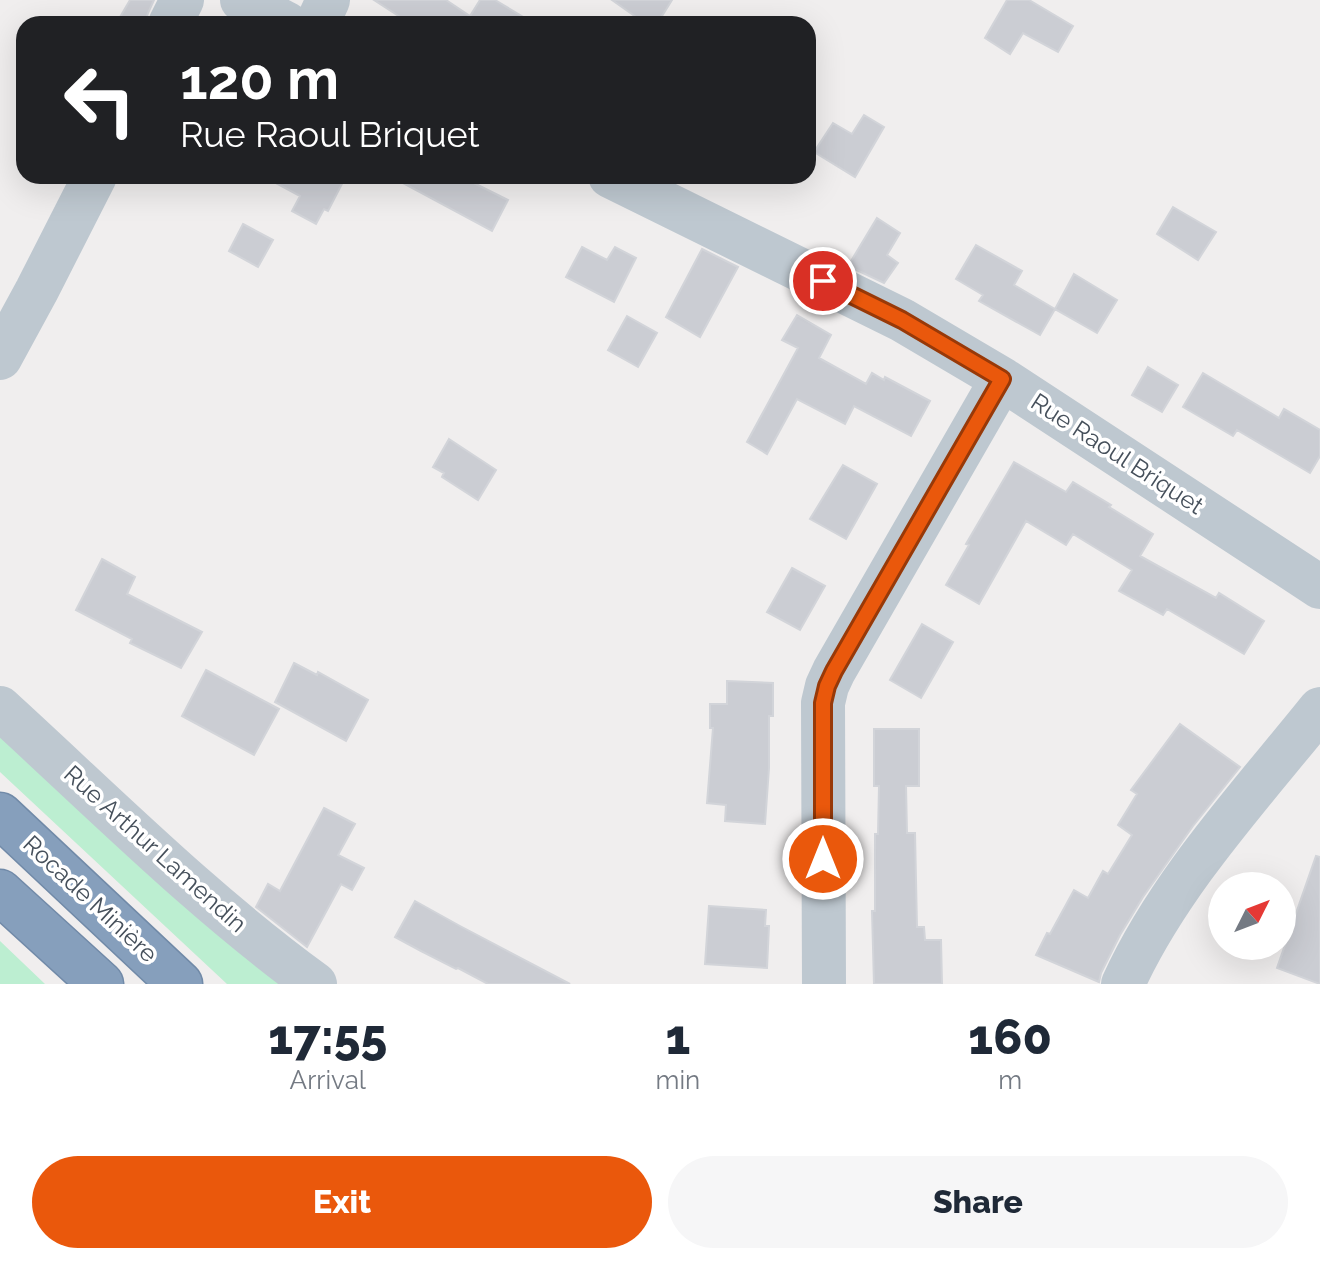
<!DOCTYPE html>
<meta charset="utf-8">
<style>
body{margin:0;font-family:Raleway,sans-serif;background:#f6f6f7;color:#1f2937;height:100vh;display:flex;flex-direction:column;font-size:30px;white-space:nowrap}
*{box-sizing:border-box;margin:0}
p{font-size:26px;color:#747a83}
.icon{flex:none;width:44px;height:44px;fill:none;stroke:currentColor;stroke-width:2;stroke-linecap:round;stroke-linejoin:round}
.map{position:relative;height:984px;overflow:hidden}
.panel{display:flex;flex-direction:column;background:#fff;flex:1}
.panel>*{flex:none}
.hud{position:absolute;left:16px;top:16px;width:800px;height:168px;border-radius:24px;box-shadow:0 8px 32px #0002;background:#202124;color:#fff;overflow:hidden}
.needle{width:52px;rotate:48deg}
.controls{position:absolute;left:1208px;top:872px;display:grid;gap:16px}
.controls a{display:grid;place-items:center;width:88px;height:88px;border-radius:50%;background:#fff;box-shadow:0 8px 32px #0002;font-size:40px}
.pin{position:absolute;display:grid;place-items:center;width:68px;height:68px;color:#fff;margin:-34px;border:4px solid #fff;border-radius:50%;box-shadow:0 2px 8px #0007}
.me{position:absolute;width:88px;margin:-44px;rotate:0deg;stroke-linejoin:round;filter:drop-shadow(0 0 6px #0008)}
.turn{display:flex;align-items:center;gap:28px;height:168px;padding:0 32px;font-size:36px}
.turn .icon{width:104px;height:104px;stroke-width:2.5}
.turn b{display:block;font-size:56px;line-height:68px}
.eta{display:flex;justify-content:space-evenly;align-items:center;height:136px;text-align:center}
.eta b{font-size:48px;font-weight:800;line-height:56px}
.action{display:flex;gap:16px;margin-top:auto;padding:16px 32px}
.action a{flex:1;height:92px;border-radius:48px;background:#ea580c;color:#fff;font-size:32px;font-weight:800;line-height:92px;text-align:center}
.action a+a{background:#f6f6f7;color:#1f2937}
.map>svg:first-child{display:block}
.green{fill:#bceed1}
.building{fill:#cbcdd3;stroke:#d2d4d9;stroke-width:2}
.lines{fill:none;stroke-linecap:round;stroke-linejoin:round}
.highway-casing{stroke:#718aa8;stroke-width:47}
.minor{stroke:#bec8d0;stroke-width:44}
.highway{stroke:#869fbc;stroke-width:44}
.route-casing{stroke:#983908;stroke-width:20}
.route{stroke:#ea580c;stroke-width:14}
.labels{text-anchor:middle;stroke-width:7;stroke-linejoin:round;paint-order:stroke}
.street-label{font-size:24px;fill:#46505b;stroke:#fff}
</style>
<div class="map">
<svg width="1320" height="984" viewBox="0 0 1320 984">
<rect width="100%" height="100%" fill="#f0eeee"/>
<path class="green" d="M0,721L294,984H227L0,772Z
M0,941L45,984H0Z"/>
<path class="building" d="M130,0H154L148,13L145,24H116Z
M374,0H446L470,16L480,0H495L535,24H411Z
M612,0H672L657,24H646Z
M1007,0H1029L1073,26L1058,52L1023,33L1010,54L985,38Z
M864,115L884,127L855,177L814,152L833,123L852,134Z
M263,176H346L328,211L324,209L316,224L292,211L300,196Z
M390,176H460L508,200L492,231Z
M1173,207L1216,232L1198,260L1157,234Z
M877,218L900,233L887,255L898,263L884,283L848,266Z
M243,224L273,240L258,267L229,251Z
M976,245L1022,271L1014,285L1055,309L1040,335L979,301L983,295L956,279Z
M582,247L607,260L615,247L636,258L614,302L566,277Z
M702,249L738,267L700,337L666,317Z
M1074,274L1117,300L1097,333L1055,309Z
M797,315L831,335L819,358L866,384L872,373L884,380L885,377L930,401L911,436L854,406L845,424L797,399L767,454L747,442L798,348L782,340Z
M627,316L657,333L638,367L608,350Z
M1148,367L1178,385L1162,412L1132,395Z
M1203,373L1279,418L1284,409L1320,430V456L1310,473L1237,430L1233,436L1183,407Z
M449,439L496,470L478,500L442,477L444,473L433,467Z
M1014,462L1066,492L1073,482L1111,505L1109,507L1153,534L1140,556L1216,598L1219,593L1264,621L1244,654L1167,609L1163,615L1119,591L1132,570L1073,534L1066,545L1026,521L979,604L946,585L969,545L966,544Z
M843,465L877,484L846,539L810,519Z
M102,559L135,577L127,594L202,632L181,668L130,643L132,639L76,610Z
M792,568L825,586L800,630L767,612Z
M922,624L953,642L921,698L890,680Z
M294,663L317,675L318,672L368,700L346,741L275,702Z
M206,670L279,709L254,755L182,716Z
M727,681L773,683V716H769V768L765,824L725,821L726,805L707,803L713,728H710V704H727Z
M1180,724L1240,767L1193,826L1143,897L1120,935L1101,973L1099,982L1036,955L1047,933L1050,934L1074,890L1088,898L1103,871L1108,874L1132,835L1118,825L1137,794L1131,790Z
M874,729H919V786H906L907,833H915L917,927H924L925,940H941L942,984H874L872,911H875V834H878L879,786H874Z
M324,808L355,824L338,855L364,868L352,890L341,884L307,947L256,907L268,884L280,891Z
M1316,856L1320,857V984L1277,968Z
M415,901L460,926L570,984H488L458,968L456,969L421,951L395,937Z
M709,906L766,910L765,926H769L767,968L705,964Z"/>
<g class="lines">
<g class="highway-casing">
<path id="highway" d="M0,815L180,984
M0,892L101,984"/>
</g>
<path class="minor" d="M242,0L287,24
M170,24L182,0
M317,24L328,0
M610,176L902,320L1002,379L1320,587
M0,358L37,290L95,176
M0,708C103,802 202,902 315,984
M824,984L823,703L827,686L834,671L1002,379
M1123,984C1169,883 1251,795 1320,709"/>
<use href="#highway" class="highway"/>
</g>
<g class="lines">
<g class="route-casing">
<path id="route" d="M823,281L902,320L1002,379L834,671L827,686L823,703V859"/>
</g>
<use href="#route" class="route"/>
</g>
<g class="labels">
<g class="street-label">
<text transform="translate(1117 454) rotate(33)" y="8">Rue Raoul Briquet</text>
<text transform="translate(155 849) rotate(42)" y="8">Rue Arthur Lamendin</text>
<text transform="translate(90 899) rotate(43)" y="8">Rocade Minière</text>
</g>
</g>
</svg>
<div class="controls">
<a><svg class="needle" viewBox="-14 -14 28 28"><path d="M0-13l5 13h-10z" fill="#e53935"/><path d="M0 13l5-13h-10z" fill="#747a83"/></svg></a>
</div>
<div class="pin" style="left:823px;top:281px;background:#d93025"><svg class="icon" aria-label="arrive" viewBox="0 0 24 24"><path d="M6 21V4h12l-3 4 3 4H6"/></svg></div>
<svg class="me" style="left:823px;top:859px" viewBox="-20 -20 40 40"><circle r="17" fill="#ea580c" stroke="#fff" stroke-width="3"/><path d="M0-11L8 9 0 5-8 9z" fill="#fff"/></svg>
<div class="hud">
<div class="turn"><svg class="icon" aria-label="left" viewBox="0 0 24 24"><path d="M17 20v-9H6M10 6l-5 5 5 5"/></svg><div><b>120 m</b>Rue Raoul Briquet</div></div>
</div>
</div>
<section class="panel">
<div class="eta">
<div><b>17:55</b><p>Arrival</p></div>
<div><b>1</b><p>min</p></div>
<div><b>160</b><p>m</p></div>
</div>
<div class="action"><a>Exit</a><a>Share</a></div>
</section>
